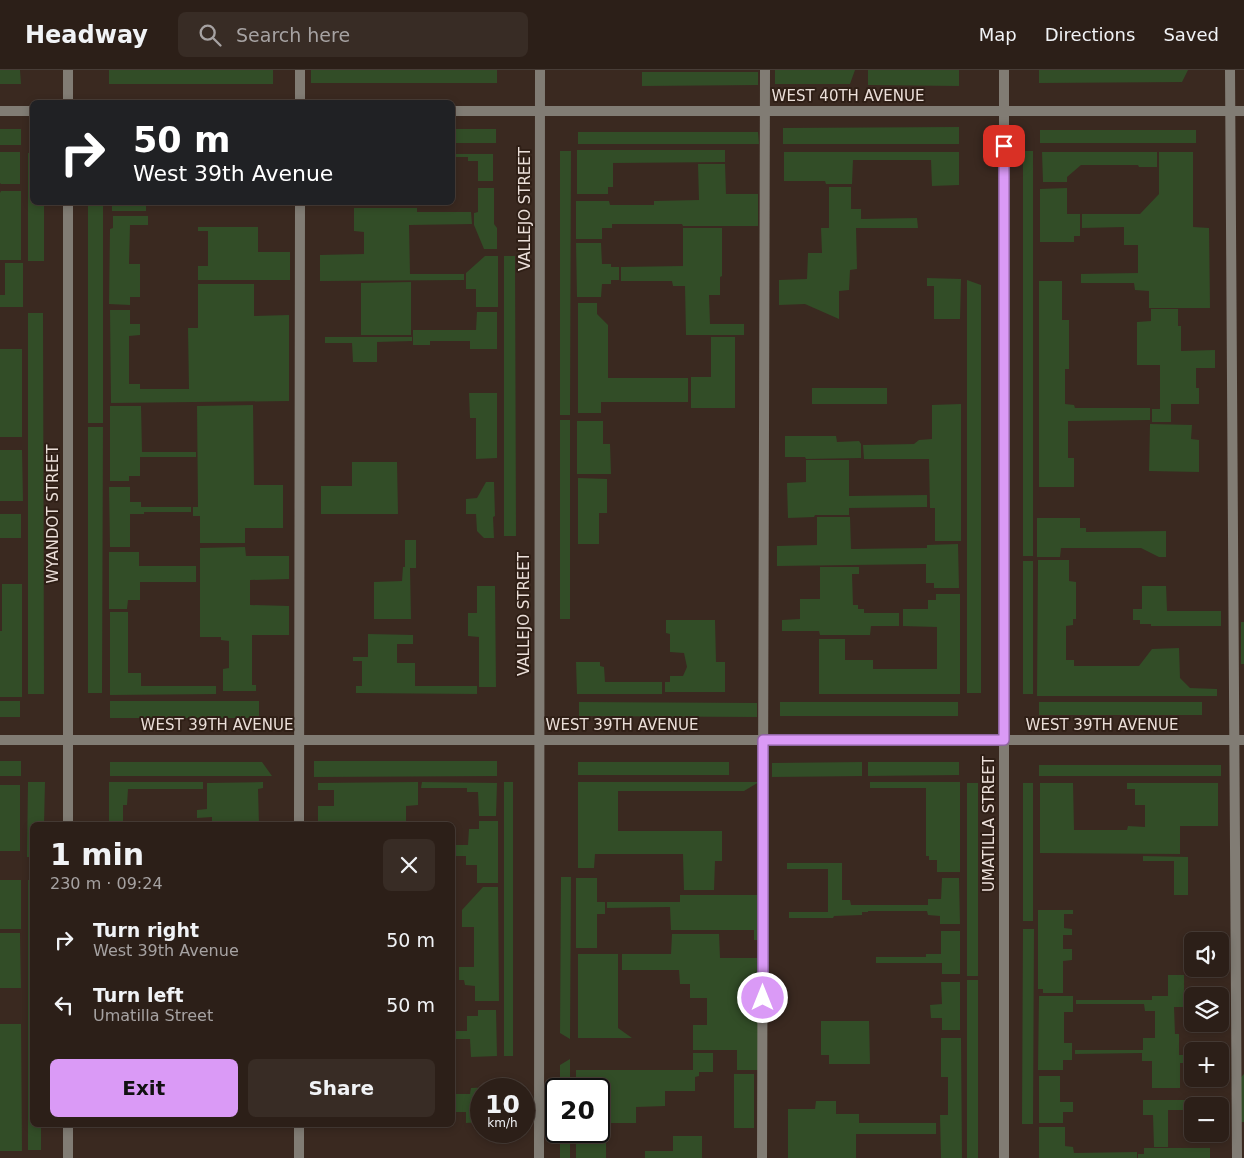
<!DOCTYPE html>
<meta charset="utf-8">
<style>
body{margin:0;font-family:"DejaVu Sans",sans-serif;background:#382c25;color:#f1f3f6;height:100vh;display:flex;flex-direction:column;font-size:19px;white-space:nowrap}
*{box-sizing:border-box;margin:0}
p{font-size:16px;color:#a6a2a2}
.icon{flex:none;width:28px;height:28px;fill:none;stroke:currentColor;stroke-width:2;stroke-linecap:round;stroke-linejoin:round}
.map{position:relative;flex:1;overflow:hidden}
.details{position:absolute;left:30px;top:752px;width:425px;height:305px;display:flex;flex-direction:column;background:#2c1f18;border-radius:8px;box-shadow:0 2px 8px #0003,0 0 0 1px #483d37}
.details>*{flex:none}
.top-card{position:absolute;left:30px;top:30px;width:425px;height:105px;border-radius:8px;box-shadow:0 2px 8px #0003,0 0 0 1px #483d37;background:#202124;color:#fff;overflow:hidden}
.controls{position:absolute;left:1184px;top:862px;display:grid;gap:10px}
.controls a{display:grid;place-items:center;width:45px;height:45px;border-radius:8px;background:#2c1f18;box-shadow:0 2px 8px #0003,0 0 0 1px #483d37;font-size:25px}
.speed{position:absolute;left:470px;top:1008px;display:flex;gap:10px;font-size:25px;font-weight:700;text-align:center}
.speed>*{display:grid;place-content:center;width:65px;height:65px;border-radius:50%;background:#2c1f18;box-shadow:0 2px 8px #0003,0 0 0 1px #483d37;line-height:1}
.speed small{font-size:12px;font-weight:400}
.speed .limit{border:2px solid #111;border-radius:8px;background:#fff;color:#111}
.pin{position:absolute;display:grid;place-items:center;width:42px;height:42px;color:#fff;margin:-21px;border-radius:10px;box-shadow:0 2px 8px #0006}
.me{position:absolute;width:55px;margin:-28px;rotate:0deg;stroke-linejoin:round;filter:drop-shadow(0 0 4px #0008)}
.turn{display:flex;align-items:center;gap:18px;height:105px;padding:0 20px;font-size:22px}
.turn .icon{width:65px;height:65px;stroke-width:2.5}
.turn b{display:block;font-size:35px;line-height:42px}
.round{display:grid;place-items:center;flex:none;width:52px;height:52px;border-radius:8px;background:#382c25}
.head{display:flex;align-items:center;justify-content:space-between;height:85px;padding:0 20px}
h1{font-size:30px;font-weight:700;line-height:38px}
.action{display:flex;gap:10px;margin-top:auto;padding:10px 20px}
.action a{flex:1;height:58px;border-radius:8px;background:#da9af6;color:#111;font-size:20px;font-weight:700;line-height:58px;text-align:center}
.action a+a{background:#382c25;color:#f1f3f6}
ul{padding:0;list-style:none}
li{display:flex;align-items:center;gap:15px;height:65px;padding:0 20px}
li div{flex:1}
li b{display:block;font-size:19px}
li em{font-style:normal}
header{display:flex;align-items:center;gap:30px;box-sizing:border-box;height:70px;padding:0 25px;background:#2c1f18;border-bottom:1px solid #483d37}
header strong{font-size:24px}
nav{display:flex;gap:28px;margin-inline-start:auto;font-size:18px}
.search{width:350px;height:45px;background:#382c25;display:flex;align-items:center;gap:12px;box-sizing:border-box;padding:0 18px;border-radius:8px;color:#a6a2a2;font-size:19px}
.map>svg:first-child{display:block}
.green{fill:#324d27}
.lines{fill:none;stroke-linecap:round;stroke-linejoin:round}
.lane{stroke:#817c74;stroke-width:10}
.street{stroke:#817c74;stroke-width:10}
.route-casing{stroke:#8e64a0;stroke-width:12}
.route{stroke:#da9af6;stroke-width:9}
.labels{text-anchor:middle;stroke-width:4;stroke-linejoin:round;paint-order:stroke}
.street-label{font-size:15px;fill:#ebdfd9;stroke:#2f1f16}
</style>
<header>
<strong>Headway</strong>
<div class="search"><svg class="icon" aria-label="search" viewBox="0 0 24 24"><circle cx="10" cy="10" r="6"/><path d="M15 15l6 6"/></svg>Search here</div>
<nav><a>Map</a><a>Directions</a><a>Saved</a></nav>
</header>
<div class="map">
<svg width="1244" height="1088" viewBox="0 0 1244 1088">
<rect width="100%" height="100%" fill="#3a2920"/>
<path class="green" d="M0,0H20L21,14H0Z
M109,0H273V14H109Z
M311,0H497V13H311Z
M775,0H855L850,14H775Z
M868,0H959V16L868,15Z
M1039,0H1188L1182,12L1039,13Z
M642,2H758V15L642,16Z
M959,57V74H783V58Z
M0,59H21V75H0Z
M453,59H496V73H453Z
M1040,60H1196V73H1040Z
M578,62H758L759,74H578Z
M577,80H725V92L613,93V117H608V124H577Z
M560,81H571L570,345H560Z
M1023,81H1033V486H1023Z
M0,82H20V114H1L0,113Z
M784,82H959V115L932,116L931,90H853L852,114H826L825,111H784Z
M1042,82H1157V97H1139L1138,95H1081L1067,107V112H1043Z
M1159,82H1193V157L1209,158L1210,238H1149V221L1135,220L1134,213H1081V204L1138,203V175H1124V157L1082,158V144H1140L1159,124Z
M28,83H32V132L44,133V191H28Z
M452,84H493V111H478V91H468V87H453Z
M698,94H725L726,124H758V156H683L682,154H612V158H602V169H576V131H609L610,135H654V131L699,130Z
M829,117H851V139H861V149L917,148L918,158H856L857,199L850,200L849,220L839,221V249L805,234L779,235V210L807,209L808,183H822L821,158H829Z
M478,118H494V154L497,158V179H484L474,155V143L478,142Z
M1067,118V144H1080V166H1074V172H1040V119Z
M1,121H21V190H0V123Z
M88,133H103V353H88Z
M112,133H146V141H112Z
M354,138H417V142H471L472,154L409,155L410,204H464V210L320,211V185L364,184V162L354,161Z
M113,146H148V155H130L129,194H140V227H130V235L109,234L110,159L113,158Z
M198,157H258V182H290V210H198V196H208V161H198Z
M683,158H722V206L720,207V225H709L710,254H744V265H686L685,216H673L672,211H621V197L683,196Z
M576,173H601L602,194H611V197H619V210H611V214H602L601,227H577Z
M485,186H498V237H476V219H466V203Z
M504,186H515L516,466H504Z
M5,193H23V237H0V225H5Z
M927,208L961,209L960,249H934V216H927Z
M967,210L981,215V623H967Z
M1039,211H1062V250H1069V299H1065V334L1074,335L1075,338H1150V350L1068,351V388H1074V417H1039Z
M411,212V265H361V213Z
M198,214H254V246L289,245V331L111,333L110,240H130V254H140V265L129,266V314H140V319H189L188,258H198Z
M578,233H597V244L608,255V308H688V332H601V343H578Z
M1151,239H1178V256H1181V281L1215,280V298H1196V318H1199V334H1171V352H1152V339H1160V295H1137V252L1151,251Z
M477,242H497V279H470V271H430V275H413V260H476Z
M28,243H43L44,624H28Z
M325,267H412V271L377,272V292H353L352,273H325Z
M711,267H735V338H691V307H711Z
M0,279H22V367H0Z
M812,318H887V334H812Z
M469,323H497V388L476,389V348H470Z
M961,334V471H935V438H930L929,389H864L863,375L914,374L919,370L932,369V335Z
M253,335L254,415H283V458H245V473H200V446H193V437H198L197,336Z
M110,336H141L142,382H196V387H140V406H129V411H110Z
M560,350H570V549H560Z
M577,351H603V374H610L611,404H577Z
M1150,354L1192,355L1191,369L1199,370V402L1149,401Z
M88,357H103L102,623H88Z
M785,366H836L837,372L859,371L861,374V388L806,389L805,387H785Z
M0,380H22L23,431H0Z
M806,390H849V426L927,425V437L849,438V445H815L814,447L788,448L787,413L806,412Z
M352,392H397L398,444H321V416H352Z
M578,408L607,409V443H599V474H578Z
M486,412H494L495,446L493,447L494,468H484L477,461L476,444H466V429L477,428Z
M109,417H130V432H141V437H191V442H144V444H130V477H110Z
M0,444H21V468H0Z
M817,447H850L851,479L927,478V475L958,474L959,518H934V513H926V494L777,496V476L817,475Z
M1037,448H1080V458H1086V462L1166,461V487H1159L1141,478H1061L1060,487H1037Z
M405,470H416V498H410L411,549H374V512L402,511L403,497H405Z
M245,477L246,486H289V509L250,510V535L289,536V565H252V615H256V621H223V599L229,598V571L221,570V567H200V478Z
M109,482H139V496H196V512H140V530H128L127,539H109Z
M1038,490H1069V511L1076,512V549H1073V555L1066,556V590H1074V596H1139L1152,579L1179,578L1180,608L1190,618L1217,619V626H1037Z
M1023,491H1033V624H1023Z
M820,497H859V504H852L853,535H858V539H864V543H899V556H871L870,565H820L819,561H782V550L800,549V529H820Z
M2,514H22V627H0V561H2Z
M477,516H495L496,617H479V567L468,566V543H477Z
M1142,516H1166L1167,541H1221V556H1151V554H1140V550H1133V539H1142Z
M936,524H960V624H819V569H845V590H873V599H937V557L903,556V539H928V530H936Z
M110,542H128V603H141V616H216V624L110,625Z
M666,550H715L716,592H725V622H665V612H670V606H683L687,597L684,583L670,582V564L666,563Z
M1241,552H1244V594H1241Z
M368,564L413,565V574H397V593H415V616H477V624L356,623V616H362V591H353V587H368Z
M576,592H600V596L604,597L605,612H662V624H577Z
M0,631H20V647H0Z
M110,631H259V648H110Z
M579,632L757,633V647L579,646Z
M780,632H958V646H780Z
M1039,632H1202V645H1039Z
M0,691H21V706H0Z
M314,691H497V706L314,707Z
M110,692H262L272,706H110Z
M578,692H729V705H578Z
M862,692V706L772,707V693Z
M868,692H959V705L868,706Z
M1039,695H1221V706H1039Z
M28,712H45L44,755H32V787H27Z
M109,712H203V719H128L127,735H123V755H109Z
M263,712V718L258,719L259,755H212V747L197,748V740L207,739V713Z
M418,712V735L406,736V755H350L349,753H318V736H334V720H318V713Z
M422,712L497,713L496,746H479L478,722H467V718H421Z
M504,712H513V986H504Z
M578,712H759L744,721H618V761H722V791H715L714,820H684L683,784H595L594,798H578Z
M870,712H960V802H937V790H929V786H926V718H870Z
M967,713H978V906H967Z
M1023,713H1033V851H1023Z
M1040,713H1073L1074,760H1127L1128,756L1145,757V735H1135V719H1127V713H1218V756H1180V784L1040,783Z
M0,715H20V781H0Z
M479,751H498V813H477V795H466V786H453V775H468L469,759H479Z
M1143,786L1188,787V825H1174V791H1143Z
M787,793H842V830H850L851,835H868V842H862V845L834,846L833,848H789V842H828V799H787Z
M561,807H571L570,969L560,963Z
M576,808H597V832H605V844H597V878H576Z
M942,808H959L960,854H940V846L928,845L927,841H868V835H928V829H941Z
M0,810H21V859H0Z
M28,810H32V1055H41V1080H28Z
M483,817H498L499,931H475V916L465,915L464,910H459V897H474V857H462V840Z
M680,825H758L759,870H754V860H671L670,837L607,838V832H680Z
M1038,840H1073V844H1064V858L1072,859V865H1063V879H1072V890L1063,891V923H1043V919H1038Z
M1023,859H1034L1033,1054H1022Z
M941,861H960V904H942V893H876V887H926V884H941Z
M0,863H20L21,918H0Z
M672,864H719L720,888H758V1000H737V980H693V955H707V928H690V914H680L679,900H622V884H671Z
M578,884H618V958L632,968H578Z
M1168,905H1184V927H1192V937H1174L1175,964H1179V985H1192V993H1180V1018H1152V991H1142V983L1075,984V980H1143V968H1155V941H1145L1144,934H1076V930H1152V926H1168Z
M967,910H978V1088H967Z
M941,912H960V960H942V948H931L930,935L942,934Z
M1039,926H1073V942H1064V973H1072V990H1063V1000H1038Z
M478,940H496L497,986L471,987L470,969H453V961H467V946H478Z
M821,951H869L870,994H829V985H821Z
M0,954H21L22,1081H0Z
M941,968H961L962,1088H941L940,1045H948V1007H941Z
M693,983H713V1002H699V1006L695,1007V1021H665V1036L636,1037V1053H606V1088H576V1061H599V1019H576V1000H693Z
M570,989V1019H560V995Z
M734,1004H754V1058H734Z
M1244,1004V1052H1241V1007Z
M1039,1006H1060V1032H1073V1042H1063V1053H1039Z
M496,1017V1019H481V1052L466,1053V1042H453V1024H470L471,1018Z
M1143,1030H1211V1036H1192V1040H1168V1077H1154L1153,1045H1143Z
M816,1031H836V1044H859V1053H936V1064H856V1088H788V1039H815Z
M1039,1057H1065V1076L1073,1077L1074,1083L1137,1082V1088H1039Z
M560,1061H570V1088H560Z
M673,1066H702V1088H645V1081H673Z
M1144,1078H1210V1088H1138V1084H1144Z"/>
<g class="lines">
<path class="lane" d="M300,0V32
M1230,0L1237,1088
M299,755L300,132
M299,1088V1055
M762,1088L765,0"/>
<path class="street" d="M68,0V32
M1004,0V1088
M0,41H32
M452,41H1244
M68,132V755
M0,670H1244
M68,1055V1088
M539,1088L540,0"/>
</g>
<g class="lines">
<g class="route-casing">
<path id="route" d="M763,928V670H1004V76"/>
</g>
<use href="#route" class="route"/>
</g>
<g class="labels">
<g class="street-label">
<text x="848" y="31">WEST 40TH AVENUE</text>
<text transform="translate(525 139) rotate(-90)" y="5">VALLEJO STREET</text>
<text transform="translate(53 444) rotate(-90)" y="5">WYANDOT STREET</text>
<text transform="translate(524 544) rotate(-90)" y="5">VALLEJO STREET</text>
<text x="217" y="660">WEST 39TH AVENUE</text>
<text x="622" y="660">WEST 39TH AVENUE</text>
<text x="1102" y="660">WEST 39TH AVENUE</text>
<text transform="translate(989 754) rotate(-90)" y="5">UMATILLA STREET</text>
</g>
</g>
</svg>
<div class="controls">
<a><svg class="icon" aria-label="sound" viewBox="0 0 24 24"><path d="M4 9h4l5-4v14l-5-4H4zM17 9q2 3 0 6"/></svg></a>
<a><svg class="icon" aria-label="layers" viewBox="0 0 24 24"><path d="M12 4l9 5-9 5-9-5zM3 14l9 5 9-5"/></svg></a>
<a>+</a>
<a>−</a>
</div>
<div class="speed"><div>10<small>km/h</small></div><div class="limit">20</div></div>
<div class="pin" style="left:1004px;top:76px;background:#d93025"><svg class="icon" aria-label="arrive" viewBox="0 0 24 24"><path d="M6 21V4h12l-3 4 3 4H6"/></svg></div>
<svg class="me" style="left:763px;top:928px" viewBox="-20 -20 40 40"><circle r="17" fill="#da9af6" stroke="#fff" stroke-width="3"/><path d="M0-11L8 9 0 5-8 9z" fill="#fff"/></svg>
<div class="top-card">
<div class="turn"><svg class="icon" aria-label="right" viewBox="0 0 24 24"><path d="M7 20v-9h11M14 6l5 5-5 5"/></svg><div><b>50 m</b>West 39th Avenue</div></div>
</div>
<section class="details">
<div class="head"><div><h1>1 min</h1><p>230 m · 09:24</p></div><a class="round"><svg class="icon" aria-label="close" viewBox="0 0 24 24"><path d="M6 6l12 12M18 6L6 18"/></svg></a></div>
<ul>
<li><svg class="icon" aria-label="right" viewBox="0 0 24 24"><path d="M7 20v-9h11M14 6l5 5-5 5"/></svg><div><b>Turn right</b><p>West 39th Avenue</p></div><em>50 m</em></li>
<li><svg class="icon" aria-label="left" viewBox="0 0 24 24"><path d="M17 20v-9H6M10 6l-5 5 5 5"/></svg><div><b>Turn left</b><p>Umatilla Street</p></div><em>50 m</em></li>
</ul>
<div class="action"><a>Exit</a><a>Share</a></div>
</section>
</div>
